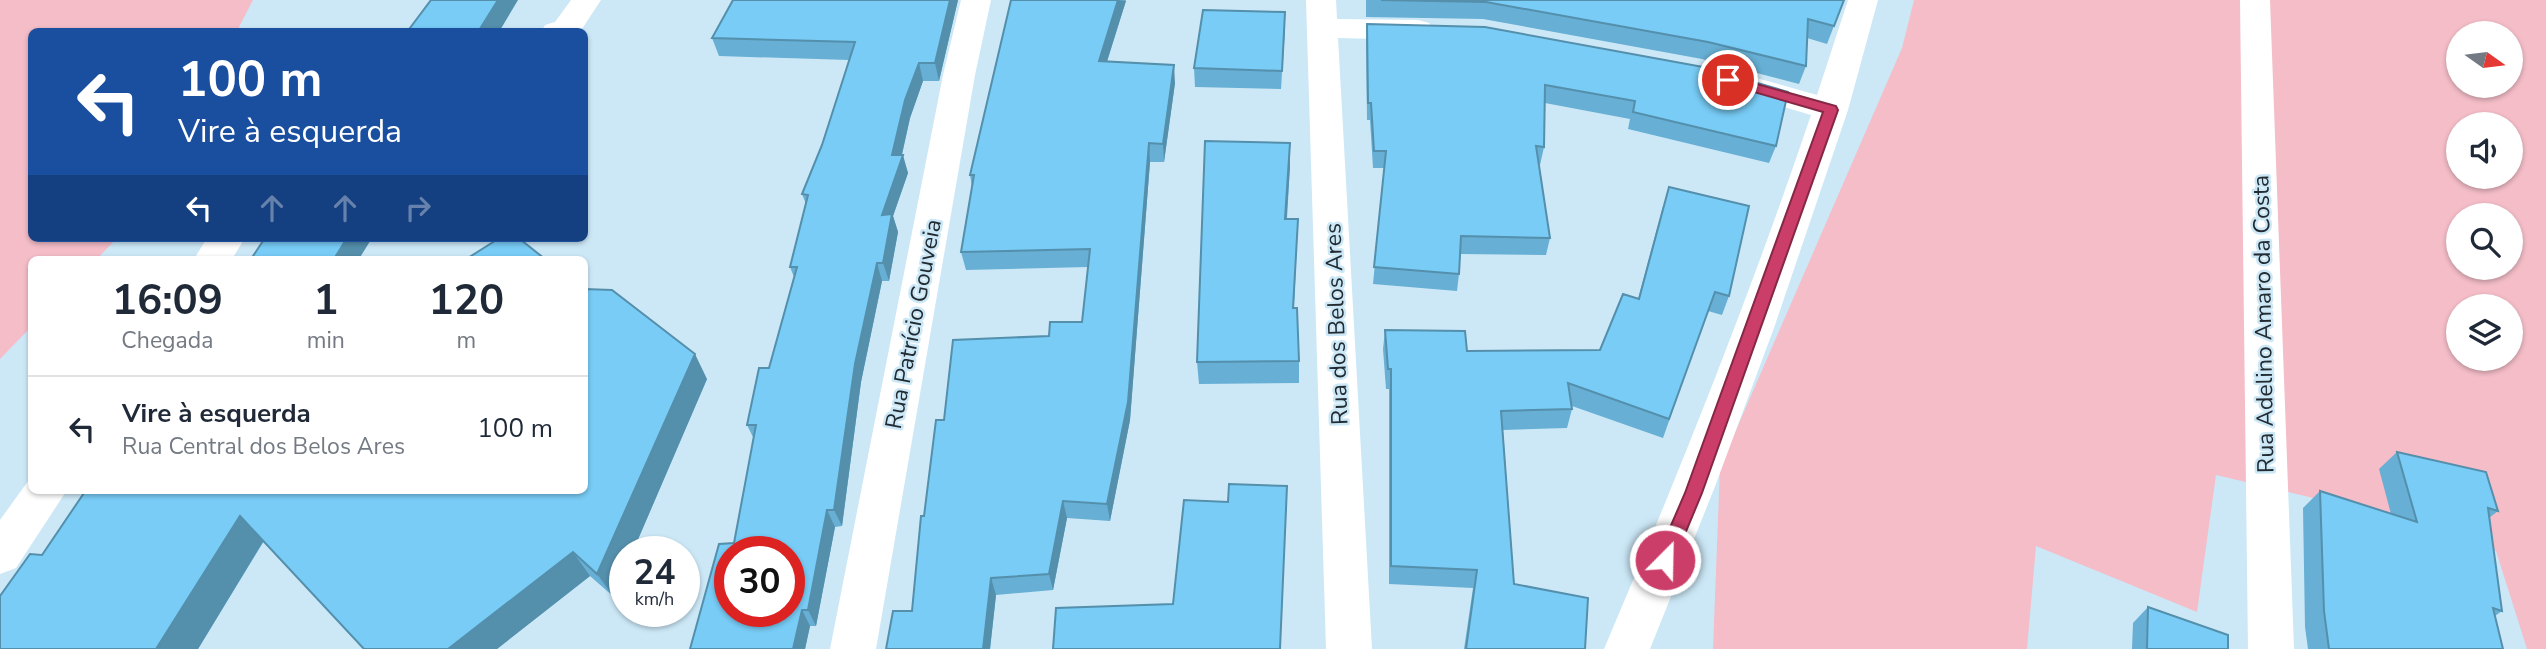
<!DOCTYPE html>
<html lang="pt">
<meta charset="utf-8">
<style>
body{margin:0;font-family:"Nunito Sans",sans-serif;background:#f6f6f7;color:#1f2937;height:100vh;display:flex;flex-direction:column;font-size:26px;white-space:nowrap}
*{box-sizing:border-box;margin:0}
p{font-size:23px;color:#747a83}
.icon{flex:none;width:38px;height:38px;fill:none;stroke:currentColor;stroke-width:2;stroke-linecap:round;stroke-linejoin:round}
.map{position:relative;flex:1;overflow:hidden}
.side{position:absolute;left:28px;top:256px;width:560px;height:238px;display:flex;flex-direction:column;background:#fff;border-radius:10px;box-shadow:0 2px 5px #0004}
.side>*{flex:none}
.banner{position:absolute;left:28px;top:28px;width:560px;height:214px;border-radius:10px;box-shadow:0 2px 5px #0004;background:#1a4fa0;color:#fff;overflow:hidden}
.needle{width:46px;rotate:104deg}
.fabs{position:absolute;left:2446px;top:21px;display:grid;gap:14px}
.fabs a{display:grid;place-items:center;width:77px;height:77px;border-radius:50%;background:#fff;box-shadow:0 2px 5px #0004;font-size:35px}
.speed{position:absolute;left:609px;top:536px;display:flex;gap:14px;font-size:35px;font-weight:700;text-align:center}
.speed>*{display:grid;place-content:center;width:91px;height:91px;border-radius:50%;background:#fff;box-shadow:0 2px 5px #0004;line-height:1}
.speed small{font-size:18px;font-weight:400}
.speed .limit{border:10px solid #d22;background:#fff;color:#111}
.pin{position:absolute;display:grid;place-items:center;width:60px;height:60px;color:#fff;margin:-30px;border:4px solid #fff;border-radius:50%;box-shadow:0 2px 7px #0007}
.me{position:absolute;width:77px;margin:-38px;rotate:23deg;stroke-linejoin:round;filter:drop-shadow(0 0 5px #0008)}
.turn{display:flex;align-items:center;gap:24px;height:147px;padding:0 35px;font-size:32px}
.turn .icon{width:91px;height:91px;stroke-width:2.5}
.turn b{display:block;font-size:49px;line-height:60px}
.lanes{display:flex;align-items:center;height:66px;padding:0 35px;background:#0003;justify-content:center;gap:35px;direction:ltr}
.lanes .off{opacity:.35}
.eta{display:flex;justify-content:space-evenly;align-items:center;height:119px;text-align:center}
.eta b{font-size:42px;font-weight:700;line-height:49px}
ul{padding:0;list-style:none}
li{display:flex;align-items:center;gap:21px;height:105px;padding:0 35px;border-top:2px solid #e0e1e3}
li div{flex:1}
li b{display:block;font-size:26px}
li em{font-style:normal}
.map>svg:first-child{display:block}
.green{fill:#f4bdc8;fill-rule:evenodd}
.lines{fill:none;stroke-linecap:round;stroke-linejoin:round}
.street{fill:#fff;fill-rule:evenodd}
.secondary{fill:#fff;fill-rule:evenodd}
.wall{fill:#67afd4}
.shaded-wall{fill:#548fac}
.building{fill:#78ccf6;stroke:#548fac;stroke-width:2;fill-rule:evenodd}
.route{fill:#cc3e6a;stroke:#852845;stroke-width:2}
.labels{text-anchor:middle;stroke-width:5;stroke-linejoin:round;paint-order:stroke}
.street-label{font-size:23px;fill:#212b31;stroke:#cce8f7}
</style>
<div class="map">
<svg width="2546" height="649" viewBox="0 0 2546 649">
<rect width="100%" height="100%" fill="#cce8f7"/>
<path class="green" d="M0,0H253L237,31L32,32V238H117L97,259H32L31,327L0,359Z
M1914,0H2546V649H2527L2496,551L2309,497L2216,475L2197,612L2036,546L2027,649H1713L1720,467L1902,48ZM2459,33H2511V86H2459ZM2459,124H2511V177H2459ZM2459,215H2511V268H2459ZM2459,306H2511V359H2459Z"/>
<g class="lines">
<path class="street" d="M571,0H601L580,32H541L545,25L555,22Z
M961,0H991L975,75L876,649H830L943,75Z
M1306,0H1336L1337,19L1418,20L1429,23L1434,30L1429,37L1418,40L1338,38L1372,649H1326Z
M1848,0H1878L1848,110L1774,328L1714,489L1650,649H1604C1679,473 1750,296 1811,115L1723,89L1719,82L1723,75L1735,72L1817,95Z
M207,238H245L232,259H194Z
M31,477L32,490H67L16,568L0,574V520Z"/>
<path class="secondary" d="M2240,0H2270L2294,649H2248Z"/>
</g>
<path class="wall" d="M733,0H958L939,81H923L910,118L902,155L908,173L893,216L898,232L889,281H882L861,382L842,526L835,527L816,626H810L805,649H690L734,543L754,439L747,425L769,368L794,277L790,267L806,204L802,194L822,145L849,60L719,56L712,38Z
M1011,0H1126L1107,62L1175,83L1164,162H1150L1130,420L1110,521L1067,518L1053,590L996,595L990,649H886L912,611L924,516L944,420L1049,336L1082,322L1088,267L966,270L961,252L972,187L970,175Z
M1366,0H1844L1827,44L1807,38L1806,66L1799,84L1702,59L1483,19L1366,17Z
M1285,12L1281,89L1195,87L1194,68Z
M1367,24L1485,27L1776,146L1769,163L1628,129L1630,119L1545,103L1544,147L1540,165L1539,164L1550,238L1546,255L1460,254L1459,274L1457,291L1373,284L1384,168H1373L1370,120H1367L1366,41Z
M1290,166L1287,219H1298L1294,308L1299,361V383L1199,384L1197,362Z
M1663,206L1729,296L1722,315L1708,311L1663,438L1572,406V409L1567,428L1503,430L1514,584L1585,649H1464L1473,588L1389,584V389H1386L1383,349L1385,330L1467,351L1600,350L1638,299Z
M707,379L633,551H625L614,597L590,576L497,649H364L264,541L198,649H0L42,555Z
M2397,452L2498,511L2489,518L2502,611L2495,616L2503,649H2308L2305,627L2303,508L2320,491L2391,514L2379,469Z
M2148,607L2228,649H2132L2133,623Z"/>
<path class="shaded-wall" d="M498,0H518L499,32H478Z
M950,0H958L939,81L935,63Z
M1118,0L1126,1L1101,80L1099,61Z
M1285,12V30L1281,89L1282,71Z
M919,63L923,81L910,118L899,167L903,155L908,173L893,216L898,232L889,281L883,263L882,215L892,155L905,100Z
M1174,65L1175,83L1164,162L1163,144Z
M1149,143L1150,162L1130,420L1110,521L1107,504Z
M1290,143V166L1285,241V219Z
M347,238H372L359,259H334Z
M877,263L882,281L861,382L842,526L834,510L855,364Z
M695,354L707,379L633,551H625V571L614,597L597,574Z
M1063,501L1067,518L1053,590L1049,574Z
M827,510L835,527L816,626L808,610Z
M240,516L264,540L198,649H156Z
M573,552L590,576L497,649H448Z
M991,578L996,595L990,649H983Z
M802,610L810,626L805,649H793Z"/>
<path class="building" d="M431,0H498L478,32H407Z
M733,0H950L935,63H919L905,100L892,155H903L882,215L892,214L883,263H877L855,364L834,510H827L808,610H802L793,649H690L719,544L734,543L756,425H747L759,368H769L797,267H790L808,195L802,194L822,145L855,42L712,38ZM730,551H789V611H730Z
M1011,0H1118L1099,61L1174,65L1163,144L1149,143L1128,402L1107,504L1063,501L1049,574L991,578L983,649H886L893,611H912L921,516H924L936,420H944L953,340L1049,336L1050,322H1082L1090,249L961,252L974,175H970Z
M1381,0H1844L1834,26L1808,19L1806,66L1708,42L1486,2Z
M1203,10L1285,12L1282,71L1194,68Z
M1367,24L1485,27L1703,67L1788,92L1776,146L1633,112L1635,101L1545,85L1544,147L1536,146L1550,238L1461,236L1459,274L1374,267L1386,151H1374L1371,103H1368Z
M1205,141L1290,143L1285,219H1298L1293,308H1297L1299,361L1197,362Z
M1669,187L1749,206L1729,296L1715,292L1669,419L1568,383L1572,409L1501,411L1514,584L1588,598L1585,649H1466L1477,570L1391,566V369H1388L1385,330L1465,331L1467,351L1600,350L1623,294L1639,299Z
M265,238H347L334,259H251Z
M498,239L521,240L545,259H475L471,256Z
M584,289L612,290L695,354L597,574L573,552L448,649H364L240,516L156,649H0V596L30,554L42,555L86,490H584Z
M2397,452L2486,472L2498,511L2488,508L2502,611L2493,608L2503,649H2329L2324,611L2320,491L2417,522Z
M1229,484L1287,486L1280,649H1053L1056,608L1173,604L1184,500L1228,502Z
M2148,607L2228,635V649H2147Z"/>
<path class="route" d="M1728,76L1836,106L1838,110L1702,493L1672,565L1665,568L1659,565L1656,560L1685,493L1823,112L1723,83V77Z"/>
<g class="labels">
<g class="street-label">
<text transform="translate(913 324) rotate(-79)" y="8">Rua Patrício Gouveia</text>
<text transform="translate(1336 324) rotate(-92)" y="8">Rua dos Belos Ares</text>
<text transform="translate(2263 324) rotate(-91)" y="8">Rua Adelino Amaro da Costa</text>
</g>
</g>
</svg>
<div class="fabs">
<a><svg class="needle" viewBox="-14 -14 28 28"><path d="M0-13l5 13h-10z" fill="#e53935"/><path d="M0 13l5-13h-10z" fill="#747a83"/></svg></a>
<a><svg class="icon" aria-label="sound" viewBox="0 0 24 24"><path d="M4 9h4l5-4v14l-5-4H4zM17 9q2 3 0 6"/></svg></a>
<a><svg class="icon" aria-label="search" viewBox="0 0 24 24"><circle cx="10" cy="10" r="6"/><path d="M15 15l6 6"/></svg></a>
<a><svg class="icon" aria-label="layers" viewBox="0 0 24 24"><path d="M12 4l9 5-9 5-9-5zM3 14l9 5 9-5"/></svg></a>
</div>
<div class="speed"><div>24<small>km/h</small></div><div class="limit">30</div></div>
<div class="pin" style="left:1728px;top:80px;background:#d93025"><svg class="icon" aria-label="arrive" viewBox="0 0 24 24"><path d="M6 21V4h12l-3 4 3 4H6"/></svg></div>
<svg class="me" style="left:1665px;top:560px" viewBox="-20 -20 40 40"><circle r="17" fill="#cc3e6a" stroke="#fff" stroke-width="3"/><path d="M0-11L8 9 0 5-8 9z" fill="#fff"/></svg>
<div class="banner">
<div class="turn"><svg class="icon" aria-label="left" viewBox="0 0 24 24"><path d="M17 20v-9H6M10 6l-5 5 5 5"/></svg><div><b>100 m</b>Vire à esquerda</div></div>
<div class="lanes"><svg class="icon" aria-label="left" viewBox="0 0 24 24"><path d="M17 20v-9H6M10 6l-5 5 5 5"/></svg><svg class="icon off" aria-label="ahead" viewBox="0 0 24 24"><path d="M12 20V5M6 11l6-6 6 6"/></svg><svg class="icon off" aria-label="ahead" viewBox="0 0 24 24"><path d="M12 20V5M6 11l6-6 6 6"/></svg><svg class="icon off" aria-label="right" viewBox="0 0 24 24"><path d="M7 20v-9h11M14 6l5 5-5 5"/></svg></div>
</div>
<section class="side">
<div class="eta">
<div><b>16:09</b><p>Chegada</p></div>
<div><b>1</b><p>min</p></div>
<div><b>120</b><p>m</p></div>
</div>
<ul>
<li><svg class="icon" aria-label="left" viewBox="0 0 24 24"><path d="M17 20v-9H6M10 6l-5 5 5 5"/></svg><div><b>Vire à esquerda</b><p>Rua Central dos Belos Ares</p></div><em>100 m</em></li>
</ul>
</section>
</div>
